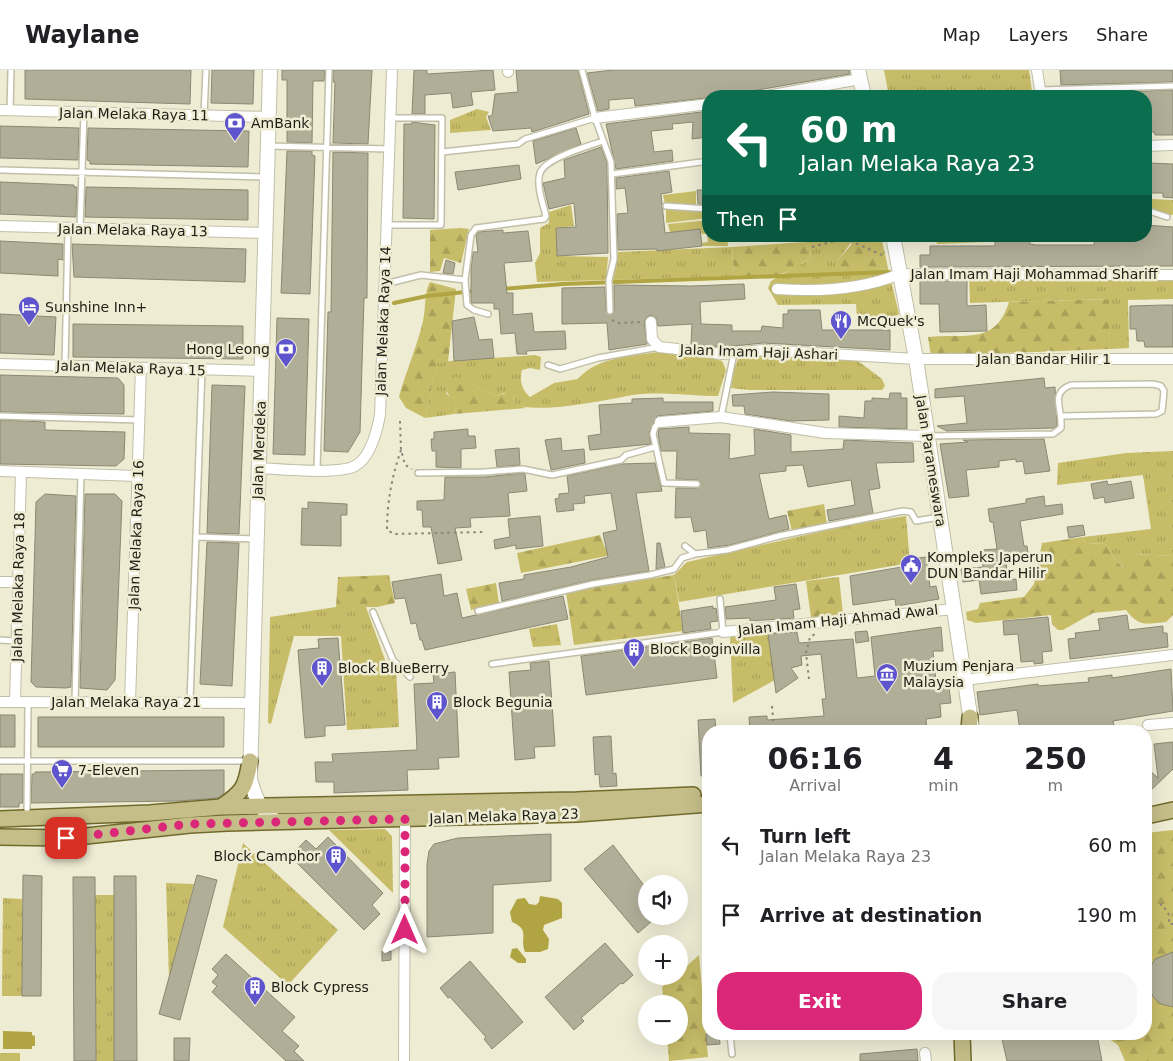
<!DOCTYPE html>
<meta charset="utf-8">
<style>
body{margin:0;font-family:"DejaVu Sans",sans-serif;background:#f6f6f6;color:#202124;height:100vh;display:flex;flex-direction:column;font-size:19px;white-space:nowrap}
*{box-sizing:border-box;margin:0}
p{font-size:16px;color:#757577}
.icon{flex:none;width:28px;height:28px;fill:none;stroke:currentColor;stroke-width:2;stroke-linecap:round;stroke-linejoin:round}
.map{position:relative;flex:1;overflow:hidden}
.details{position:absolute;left:702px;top:655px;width:450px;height:315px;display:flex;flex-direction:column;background:#fff;border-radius:20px;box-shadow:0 5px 20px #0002}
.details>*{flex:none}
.banner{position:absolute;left:702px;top:20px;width:450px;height:152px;border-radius:20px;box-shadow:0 5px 20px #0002;background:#0b6e4f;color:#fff;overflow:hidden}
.fabs{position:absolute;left:638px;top:805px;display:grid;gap:10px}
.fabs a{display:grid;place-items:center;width:50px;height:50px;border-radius:50%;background:#fff;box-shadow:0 5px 20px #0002;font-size:25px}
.pin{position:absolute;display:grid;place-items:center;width:42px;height:42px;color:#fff;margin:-21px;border-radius:10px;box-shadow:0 2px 8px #0006}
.me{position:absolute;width:55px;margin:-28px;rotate:0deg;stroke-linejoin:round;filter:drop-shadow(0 0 4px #0008)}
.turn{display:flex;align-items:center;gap:18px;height:105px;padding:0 15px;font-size:22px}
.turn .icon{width:65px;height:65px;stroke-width:2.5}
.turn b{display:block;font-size:35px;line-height:42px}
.then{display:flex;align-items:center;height:48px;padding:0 15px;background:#0003;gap:10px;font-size:19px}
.eta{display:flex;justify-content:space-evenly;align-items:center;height:85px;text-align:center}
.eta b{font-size:30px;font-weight:700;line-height:35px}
.action{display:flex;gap:10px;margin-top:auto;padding:10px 15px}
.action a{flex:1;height:58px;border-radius:20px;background:#db2777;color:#fff;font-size:20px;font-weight:700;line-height:58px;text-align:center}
.action a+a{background:#f6f6f6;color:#202124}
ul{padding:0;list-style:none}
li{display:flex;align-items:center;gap:15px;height:70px;padding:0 15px}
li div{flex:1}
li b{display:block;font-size:19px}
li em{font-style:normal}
header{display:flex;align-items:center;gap:30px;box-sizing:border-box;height:70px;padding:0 25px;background:#fff;border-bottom:1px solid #e0e0e0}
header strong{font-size:24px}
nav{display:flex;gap:28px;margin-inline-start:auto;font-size:18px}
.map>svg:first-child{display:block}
.grass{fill:url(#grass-tufts)}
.forest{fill:url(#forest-firs)}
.garden{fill:#c7bc68}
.water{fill:#b1a442}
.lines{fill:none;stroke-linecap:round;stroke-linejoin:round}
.stream{stroke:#b1a442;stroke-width:4}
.building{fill:#b1ae98;stroke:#8b8873}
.service-casing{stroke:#c1bfa8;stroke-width:8}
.minor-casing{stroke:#c1bfa8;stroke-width:12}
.secondary-casing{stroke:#c1bfa8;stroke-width:16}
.primary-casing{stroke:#726a2d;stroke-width:18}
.path{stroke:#898676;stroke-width:2;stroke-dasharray:2.5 4;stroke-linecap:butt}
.service{stroke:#fff;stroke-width:5}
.minor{stroke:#fff;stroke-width:10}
.secondary{stroke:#fff;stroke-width:14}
.primary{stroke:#c5be89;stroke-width:15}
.route{stroke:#db2777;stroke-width:9;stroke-dasharray:0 16.2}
.labels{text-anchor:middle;stroke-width:5;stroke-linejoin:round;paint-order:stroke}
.street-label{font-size:14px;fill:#1f1e16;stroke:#efecd4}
.poi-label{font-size:14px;fill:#1f1e16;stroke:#efecd4;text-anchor:start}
</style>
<header>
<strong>Waylane</strong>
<nav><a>Map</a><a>Layers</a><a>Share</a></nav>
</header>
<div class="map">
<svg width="1173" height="991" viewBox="0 0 1173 991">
<defs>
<pattern id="grass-tufts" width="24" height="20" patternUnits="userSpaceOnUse" patternTransform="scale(1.25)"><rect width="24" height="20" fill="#c7bc68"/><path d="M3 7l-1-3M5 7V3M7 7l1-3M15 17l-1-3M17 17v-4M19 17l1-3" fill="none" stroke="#aaa159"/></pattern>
<pattern id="forest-firs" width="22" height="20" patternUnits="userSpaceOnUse" patternTransform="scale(1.25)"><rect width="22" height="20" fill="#c7bc68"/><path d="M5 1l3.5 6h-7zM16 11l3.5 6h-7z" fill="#aaa159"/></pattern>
</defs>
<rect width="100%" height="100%" fill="#efecd4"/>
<path class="grass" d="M884,0H1029L1032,21L952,26H889Z
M477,39L489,42L486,47L491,60L450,63V50Z
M1152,129L1173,130V145L1158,143L1152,138Z
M571,135L574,156L556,158L557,186L608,187L606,210L537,212L535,193L540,183V158L549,153V142Z
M842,166H856L838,190V201L888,198L899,244L893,248L857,249L856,234L778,235L768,218L771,211L811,188L810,179L804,172Z
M935,166H991L986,172L937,174Z
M732,177L734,206L613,210L618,182Z
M969,206L1173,207V229L1128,230L1129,278L1110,279L1108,229L970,233Z
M664,281L705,286L722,291L726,300L718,326C691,326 660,321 633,325C610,329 529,347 513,332L514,324L504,323L497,326L479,319L470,311L446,323L453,330L456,339L454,344L425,348L437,292L535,285L541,287L540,300L530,298L522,300C519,311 522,320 530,327L554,313L578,309C597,286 636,286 664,281Z
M761,283L858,291L882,309L885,316L882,320H749L731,318L734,298L739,287Z
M1173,381V486L1134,484L1124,497L1117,492L1106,474L1085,473L1083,467L1151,459L1143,405L1057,415L1058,393L1126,383Z
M906,446L910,493L679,532L674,505L687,492L854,454Z
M336,537H366L388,598H396L399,657L347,660L341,566H294L271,654L268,653L270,547Z
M557,554L561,575L533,577L529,559Z
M768,561L775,610L733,633L730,567L732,565Z
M385,759L392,766L393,823L329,760Z
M243,773L338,860L288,915L223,857Z
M166,813L194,814L169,908Z
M95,825H114V991H96Z
M3,828L22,829V926H2Z
M0,983H20V991H0Z"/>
<path class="forest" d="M461,158L469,159L461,193L444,188L440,201L430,202V160Z
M881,166L888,198L838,202V190L851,175L854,167Z
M804,172L810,179L811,188C802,192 795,199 786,202C772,209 750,205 734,206L732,177Z
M430,212L456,219L448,292L437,293L425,348L406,338L399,327C406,301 417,277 423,251C426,238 424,222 430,212Z
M1109,229L1110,279L931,286L928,267C966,263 995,276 1009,232Z
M455,307L470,311L479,319L497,326L512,321L514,323L513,332L526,338L454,344L456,339C451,327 446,324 445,311Z
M824,434L827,454L792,461L787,441Z
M600,465L605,478L622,474V483L521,503L517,483Z
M1083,467L1085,473L1106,474L1117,492L1123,497L1134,484L1173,486V545L1166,552C1145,554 1139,557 1126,540L1093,543L1063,560H1058L1052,554L1051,545L976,553L967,550L966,542L978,539L980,533L1024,527L1034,514L1042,473Z
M389,505L395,533L377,537H336L338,507Z
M674,505L683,561L574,575L566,522Z
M839,507L843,544L811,548L806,511Z
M496,513L499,533L471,540L466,519Z
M1173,760V991H1125L1118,975L1102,964H1146V763Z
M699,885L708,987L669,991L667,966H679V934H664L662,917L675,906H679V903Z"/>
<path class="garden" d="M696,121V136L676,133L665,134L663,125Z
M685,139L709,142V148L666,153V140Z
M709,150V166H727L728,176H702L701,173L708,172L707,164L670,162L668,154Z
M377,583L379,609L353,611L352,584Z"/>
<path class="water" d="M540,826L558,829L562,833V848L544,855L543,860L549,869L548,879L540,882H525C519,868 531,860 512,852L510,842L517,829L525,828L529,834L536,835L539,832Z
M517,878L526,889V893H518L510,887L512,879Z
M3,961L32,962V965L35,966V976H32V979H3Z"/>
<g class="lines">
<path class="stream" d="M501,219L563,214L889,202
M394,233L427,226L475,221"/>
</g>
<path class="building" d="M25,0H191L190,34L25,29Z
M212,0H254L253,34L211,33Z
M282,0H325L324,11H313L312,73L287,72V10H282Z
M333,0H372L368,74L333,73L335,12H333Z
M414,0H427V4L493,0L495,20L471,22L473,35L453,38L451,23L425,25V44H412Z
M516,0H578L589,44L532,62L531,58L493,61L488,46H492L495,24L518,22Z
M613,0H849L850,4L723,26L635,36L634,28L609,30V39L598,41L587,3Z
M1060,0H1173V12L1061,15Z
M1173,20V65H1155L1154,62H1146V26H1062V24Z
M709,41L708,67L692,69L693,52L672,54L673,59L651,61L654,82L672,80L673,91L616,99L606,54Z
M412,52L435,55L434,149L403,148L404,54H412Z
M0,56L79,58L78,90L0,88Z
M88,58L249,61L248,97L90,94V91L87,90Z
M576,58L581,74L536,94L533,71Z
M601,77L607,93L608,183L557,186L556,158L576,157L574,133L549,139L543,113L565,108L564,90Z
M287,81H312V85L315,86L310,224L281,223Z
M333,82L368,83L367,228H364L360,362L348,382L324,381L328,242H331Z
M1149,93L1173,94V128L1163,127V123H1149Z
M519,95L521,109L458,120L455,102Z
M669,101L672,122L661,124L665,163L700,159L702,176L657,181V179L618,180L617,144L628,143L625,118L616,119V108Z
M0,112L74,115V117H77L76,147L0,144Z
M86,117L248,120V150L85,147Z
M697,120H709V135L698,134Z
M1146,155L1173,157V196L920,197V185H930V176H995V166H1030V174L1036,175H1094L1095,166H1146Z
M503,160V163L528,161L532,191L504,193L507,223H513V245L532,243L534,262L565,261L566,279L526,281L527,284H517L515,263L501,264L499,239H494V233H471V200L473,182H478L476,165L478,162Z
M0,171L63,174V190L58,189V206L0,203Z
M72,174L246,179L245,212L74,207Z
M446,190L455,193L453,204L443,203Z
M920,211H967V236L986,235L987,261L940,262L939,234H920Z
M744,214L745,229L700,232L701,254L732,255V261H761L762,256L783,258V244H788V240H820L822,260H890V280L764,273L722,277L691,274L692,254L658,256L656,248L651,245L647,247L644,252L647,274L609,280L607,253L562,254V218L605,217L606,241L610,245L614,241V215L692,216Z
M1165,235H1173V277H1145L1144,271H1137L1136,259H1130V236Z
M0,244L56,247L54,285L0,283Z
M474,247L479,270L492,269L494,288L454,291L452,251Z
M277,248L309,249L305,385L273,384Z
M73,254L243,256V289L73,287Z
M0,305L118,308L124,315V344L0,342Z
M1044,308L1045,318L1055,317L1057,356L1054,358L947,361L937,356L967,353L964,326L935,328V319Z
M212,315L245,316L239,464L207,463Z
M773,322L829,324V350L791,351L745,344L744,336H733L732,325Z
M890,323H901V328H907V359L839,357V346L864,348L865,331H872V328L889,329Z
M663,328V332H713V341L657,346L649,363L651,374L590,380L588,366L601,364L599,335L632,333V329Z
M0,350L45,352V360L125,362L124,389L116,396L0,394Z
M689,357V363L730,364L729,389L755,385L754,359L791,365V382L843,379L844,370L913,373L914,392L876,393L880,418L869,420L873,443L829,451L827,440L855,435L851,410L808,417L803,395L786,396V401L759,404L769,449L786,445L789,459L730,475L708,478L706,460L694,462L691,447L675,448L676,418H697L701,412L697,410L676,409L677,381H661L658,364L659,359Z
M468,359V366H475L476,378L461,379V398L436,397V381H432L431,369H434V362Z
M561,368L562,381L584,379L585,393L551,400L545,370Z
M1044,369L1050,401L1025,404L1023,391L1016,392V389L999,391V397L966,400L969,426L949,428L940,374L968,372L963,370Z
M519,378L520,395L497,397L495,380Z
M655,393L662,421L636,423L649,501L592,510L502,531L499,513L524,509V505L571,497L608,487L603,463L617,460L611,423L584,426L585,433L573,434L574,440L557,442L555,429L559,428V424L569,423L567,406L621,394Z
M523,403L525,404L527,421L508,423L510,446L470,448L471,457L455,458L462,490L438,494L431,457H423L422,440H417V431L444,430L445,407H485Z
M1107,411L1108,415L1131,411L1134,428L1105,433L1104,427L1094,429L1091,414Z
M45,424L76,426L71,617L66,618L36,617L31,612L36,432Z
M85,424H115L122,431L115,610L107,620L80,618Z
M1044,426L1045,436L1062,434L1063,444L1020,451L1024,476H1027L1029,489L1006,491L1008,510L1016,509L1017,520L981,524L979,510L963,512L961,499L983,497L981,480L997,479L993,452H990L988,439L1026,433V429Z
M308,432L347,434V445H341V476L301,475L302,438L308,439Z
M540,446L543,476L516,479V475L495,479L494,470L510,467L508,449Z
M1083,455L1085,465L1069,468L1067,457Z
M207,472L239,473L232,616L200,614Z
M657,473H660L665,497L656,499Z
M926,487L930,517L936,516L939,529L896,536L895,529L853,535L850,506L913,495L912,489Z
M441,504L444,526L457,523L462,548L563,526L568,549L425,580L422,570H420L416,553L411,554L405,528L395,529L392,512Z
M796,514L800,539L793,540L794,548L750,551V548L726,549L725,537L776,530L774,517Z
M713,536V539L716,538L718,551L710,552L711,559L683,563L681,541Z
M1127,545L1129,560L1163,556V563H1167L1168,577L1070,589L1068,569L1076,568L1075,563L1100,560L1098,549Z
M1048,547L1052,581L1042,582L1043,593L1034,594V591L1021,592L1018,564L1004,565L1003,551Z
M941,557L943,581H933L936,611L948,610L951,633L940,634L941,647L926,649L927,661H750L749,647L767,646V650L824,646L822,629H826L821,584L801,586L802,595L791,598L798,608L776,623L768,564L797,562L799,573L853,569L857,608L875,606L871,567Z
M867,561L869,571L856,573L855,562Z
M338,568L345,655L325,656V666L305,668L298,580L319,578L318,569Z
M712,568L717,608L586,625L581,586Z
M549,591L555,676L534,677L535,688L515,690L509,602L531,600L530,593Z
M1171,599L1173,641L1113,651L1115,660L1020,661L1017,640L980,645L977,622L1038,614V616L1089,612L1088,608L1112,605V608Z
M455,602L459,687L438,688L439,699L407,700L408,720L334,723V712H316L315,692H333L332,684L417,680L414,614L434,613L433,604Z
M0,645H15V677H0Z
M38,647H224V677H38Z
M715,649L716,661H709V705L701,706L698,650Z
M611,666L613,704L616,703L617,716L600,717L599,704L595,705L593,667Z
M1173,672V699L1146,725V697L1158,708L1154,674Z
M224,700V723L218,728L178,731L31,733L32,704H35V702Z
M0,704H23V733H19V737H0Z
M551,764V811L493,815V863L427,867V794L429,781L434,774L458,768Z
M328,767L383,823L372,835L380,844L364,860L290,786L306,770L316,779Z
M613,775L646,818V846H658L638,863L584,799Z
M23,805L42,806L41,926H22Z
M197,805L217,810L180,950L159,944Z
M114,806H136L137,991H114Z
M73,807H95L96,991H74Z
M605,873L633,905L623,914L621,913L581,948L584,951L574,960L545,927Z
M382,881H391V890L382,891Z
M1173,882V937L1161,934L1154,928L1146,913L1147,904L1155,889Z
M226,884L295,947L282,961L299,976L294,981L304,991H286L212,922L217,916L212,912L218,905L212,899Z
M470,891L523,952L492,979L484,969L486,967L450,927L448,928L440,918Z
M706,964H719L720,974L707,975Z
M1005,964H1090L1098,970L1102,991H1007L1002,969L1006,967Z
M174,968H190L189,991H174Z
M917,979L918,991H860V984Z"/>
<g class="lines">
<g class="service-casing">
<path id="service" d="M582,0L595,48L611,92L614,189L609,210L610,241
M1040,20L1173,16
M10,41L11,0
M204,45L206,0
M269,76L389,79
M442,82L518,74L525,69L595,48
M0,100L267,107
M612,104L709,91
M666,136L709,139
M1146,140L1167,147
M387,155H441L442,48H390
M80,158L84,43
M465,210L467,235L474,240L488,244
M385,214L421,205L465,210L471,165L476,158L544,149L546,146C543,134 536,115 540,103C545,88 589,76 603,71
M548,295L560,299L598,288L659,277
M65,296L68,158
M0,346L139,350
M721,347L734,283
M660,352L655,357L653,364L664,413L697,414
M928,366L1053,364L1061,358C1063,339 1049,323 1071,315L1153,314L1161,316L1164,321L1162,341L1156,344L1063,346
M317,400L329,0
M418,403L484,402L523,399L552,405L621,390L626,385L655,377
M196,467L255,469
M685,476L695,484L727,480L779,466L903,441L911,442L916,451L939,447
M478,541L593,514L650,505L674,499L682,488L695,484
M373,542L393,590L410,607
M0,570L16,571
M492,594L723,562L720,529
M75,632L81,404
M190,632L202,299
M0,691H247
M706,735L709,760
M27,746L28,632
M730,964L732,984"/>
</g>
<g class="minor-casing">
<path id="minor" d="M508,0V2
M1037,0L1041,26
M767,26L860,9
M0,40L269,47
M595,48L709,34
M1146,76L1173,75
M0,156L265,163
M777,219C818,222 863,219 900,204L1173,205
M651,252L652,269L659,277L722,284L764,280L916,289H1173
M0,294L261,301
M660,352L721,347L825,363L927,366
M258,398C279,399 338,405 355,396C370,388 377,361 380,345L392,0
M0,401L137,406
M0,512H18
M723,562L954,539
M964,610L1173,585
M0,632L251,633
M15,632L21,402
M130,632L141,298
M1148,655L1173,653
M925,983L926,991
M404,991L405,749"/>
</g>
<g class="secondary-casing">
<path id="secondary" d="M270,0L250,709C255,727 260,741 276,751
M858,0L864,26
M893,166L916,289L972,658"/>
</g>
<g class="primary-casing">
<path id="primary" d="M969,661L970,647
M221,737C243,722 246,717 250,691
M1146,746L1173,740
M0,749L150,743L221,737L577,730L693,725
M0,767L67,768L190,755L227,753L577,744L709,734
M962,964L963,991"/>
</g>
<path class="path" d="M812,177L835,171H851L884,186
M612,250L619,253L641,252
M400,351L401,380L405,395L412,399
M401,380C392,406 387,432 387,460L394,464L484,462
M809,609L806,583L810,567L815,564
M772,636L774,661
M1160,835L1162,834L1169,845V854H1173"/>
<use href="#service" class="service"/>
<use href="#minor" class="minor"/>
<use href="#secondary" class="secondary"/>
<use href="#primary" class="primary"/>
</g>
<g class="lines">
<path class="route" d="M66,768L190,754L405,749V860"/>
</g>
<defs>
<g id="bank-pin" transform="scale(1.125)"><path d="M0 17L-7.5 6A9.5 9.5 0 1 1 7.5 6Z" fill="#5e54cd" stroke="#efecd4"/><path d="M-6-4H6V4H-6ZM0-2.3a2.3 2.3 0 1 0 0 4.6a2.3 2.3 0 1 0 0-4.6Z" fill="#fff"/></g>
<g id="hotel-pin" transform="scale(1.125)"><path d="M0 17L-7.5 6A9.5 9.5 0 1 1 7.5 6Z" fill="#5e54cd" stroke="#efecd4"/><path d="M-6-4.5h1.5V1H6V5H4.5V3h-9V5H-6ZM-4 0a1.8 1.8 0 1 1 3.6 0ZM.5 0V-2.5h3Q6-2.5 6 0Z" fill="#fff"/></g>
<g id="restaurant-pin" transform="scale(1.125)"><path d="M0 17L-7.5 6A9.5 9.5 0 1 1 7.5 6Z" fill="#5e54cd" stroke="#efecd4"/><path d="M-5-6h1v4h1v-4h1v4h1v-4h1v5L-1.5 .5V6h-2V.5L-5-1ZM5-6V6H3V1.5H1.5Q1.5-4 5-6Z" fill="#fff"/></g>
<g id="civic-pin" transform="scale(1.125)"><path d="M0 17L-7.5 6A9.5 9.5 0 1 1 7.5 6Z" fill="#5e54cd" stroke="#efecd4"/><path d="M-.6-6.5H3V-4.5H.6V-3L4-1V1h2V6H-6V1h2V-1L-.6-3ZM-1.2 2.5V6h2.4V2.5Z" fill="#fff"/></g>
<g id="building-pin" transform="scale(1.125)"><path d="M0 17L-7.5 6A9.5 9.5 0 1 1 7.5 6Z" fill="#5e54cd" stroke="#efecd4"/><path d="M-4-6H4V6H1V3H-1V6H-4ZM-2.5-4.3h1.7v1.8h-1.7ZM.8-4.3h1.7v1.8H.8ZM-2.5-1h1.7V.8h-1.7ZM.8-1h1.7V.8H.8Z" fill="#fff"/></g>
<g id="museum-pin" transform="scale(1.125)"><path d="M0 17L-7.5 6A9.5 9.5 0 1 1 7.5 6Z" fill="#5e54cd" stroke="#efecd4"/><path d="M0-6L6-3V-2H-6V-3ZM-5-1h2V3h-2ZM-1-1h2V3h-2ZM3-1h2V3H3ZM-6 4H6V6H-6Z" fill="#fff"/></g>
<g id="supermarket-pin" transform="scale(1.125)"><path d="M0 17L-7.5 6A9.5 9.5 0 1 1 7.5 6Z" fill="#5e54cd" stroke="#efecd4"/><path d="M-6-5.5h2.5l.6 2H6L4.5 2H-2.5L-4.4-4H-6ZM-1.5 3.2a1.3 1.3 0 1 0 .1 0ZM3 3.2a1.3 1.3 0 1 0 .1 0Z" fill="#fff"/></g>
</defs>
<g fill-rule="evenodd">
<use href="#bank-pin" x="235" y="53"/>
<use href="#hotel-pin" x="29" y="237"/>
<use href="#restaurant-pin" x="841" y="251"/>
<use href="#bank-pin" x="286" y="279"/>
<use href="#civic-pin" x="911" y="495"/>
<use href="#building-pin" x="634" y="579"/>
<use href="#building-pin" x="322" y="598"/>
<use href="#museum-pin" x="887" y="604"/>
<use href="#building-pin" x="437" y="632"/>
<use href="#supermarket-pin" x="62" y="700"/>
<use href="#building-pin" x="336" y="786"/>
<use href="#building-pin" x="255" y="917"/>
</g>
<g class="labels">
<g class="street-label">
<text transform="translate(134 44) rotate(1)" y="5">Jalan Melaka Raya 11</text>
<text transform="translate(133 160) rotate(1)" y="5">Jalan Melaka Raya 13</text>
<text x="1034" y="209">Jalan Imam Haji Mohammad Shariff</text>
<text transform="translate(383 251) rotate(-88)" y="5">Jalan Melaka Raya 14</text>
<text transform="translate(759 282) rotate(2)" y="5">Jalan Imam Haji Ashari</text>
<text x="1044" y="294">Jalan Bandar Hilir 1</text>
<text transform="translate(131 298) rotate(2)" y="5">Jalan Melaka Raya 15</text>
<text transform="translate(259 380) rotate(-88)" y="5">Jalan Merdeka</text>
<text transform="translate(931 391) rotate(81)" y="5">Jalan Parameswara</text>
<text transform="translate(136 465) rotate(-88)" y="5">Jalan Melaka Raya 16</text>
<text transform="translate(18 517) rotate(-89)" y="5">Jalan Melaka Raya 18</text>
<text transform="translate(838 550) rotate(-6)" y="5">Jalan Imam Haji Ahmad Awal</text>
<text x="126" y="637">Jalan Melaka Raya 21</text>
<text transform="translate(504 746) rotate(-2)" y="5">Jalan Melaka Raya 23</text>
</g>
<g class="poi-label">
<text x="251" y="58">AmBank</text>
<text x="45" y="242">Sunshine Inn+</text>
<text x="857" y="256">McQuek's</text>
<text x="270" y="284" text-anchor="end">Hong Leong</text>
<text x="927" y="492">Kompleks Japerun<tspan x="927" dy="16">DUN Bandar Hilir</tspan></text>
<text x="650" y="584">Block Boginvilla</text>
<text x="903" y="601">Muzium Penjara<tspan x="903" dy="16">Malaysia</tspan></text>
<text x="338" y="603">Block BlueBerry</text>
<text x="453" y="637">Block Begunia</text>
<text x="78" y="705">7-Eleven</text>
<text x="320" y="791" text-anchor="end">Block Camphor</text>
<text x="271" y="922">Block Cypress</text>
</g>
</g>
</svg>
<div class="fabs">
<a><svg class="icon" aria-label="sound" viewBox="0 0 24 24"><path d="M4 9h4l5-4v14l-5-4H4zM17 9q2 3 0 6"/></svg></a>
<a>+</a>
<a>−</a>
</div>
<div class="pin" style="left:66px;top:768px;background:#d93025"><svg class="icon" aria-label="arrive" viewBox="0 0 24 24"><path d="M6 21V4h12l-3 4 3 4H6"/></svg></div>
<svg class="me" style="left:405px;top:860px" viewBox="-20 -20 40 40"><path d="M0-17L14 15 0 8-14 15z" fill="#db2777" stroke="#fff" stroke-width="4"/></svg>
<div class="banner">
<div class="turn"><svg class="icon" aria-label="left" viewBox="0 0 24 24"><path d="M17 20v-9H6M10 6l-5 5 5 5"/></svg><div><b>60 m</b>Jalan Melaka Raya 23</div></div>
<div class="then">Then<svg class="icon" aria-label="arrive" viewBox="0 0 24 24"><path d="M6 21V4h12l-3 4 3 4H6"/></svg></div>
</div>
<section class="details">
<div class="eta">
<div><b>06:16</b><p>Arrival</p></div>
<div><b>4</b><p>min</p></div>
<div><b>250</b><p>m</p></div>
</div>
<ul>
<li><svg class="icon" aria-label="left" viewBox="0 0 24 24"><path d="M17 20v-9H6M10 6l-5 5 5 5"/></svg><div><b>Turn left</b><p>Jalan Melaka Raya 23</p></div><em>60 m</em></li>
<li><svg class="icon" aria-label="arrive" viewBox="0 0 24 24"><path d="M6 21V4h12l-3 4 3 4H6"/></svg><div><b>Arrive at destination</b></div><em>190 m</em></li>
</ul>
<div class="action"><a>Exit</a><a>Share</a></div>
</section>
</div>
